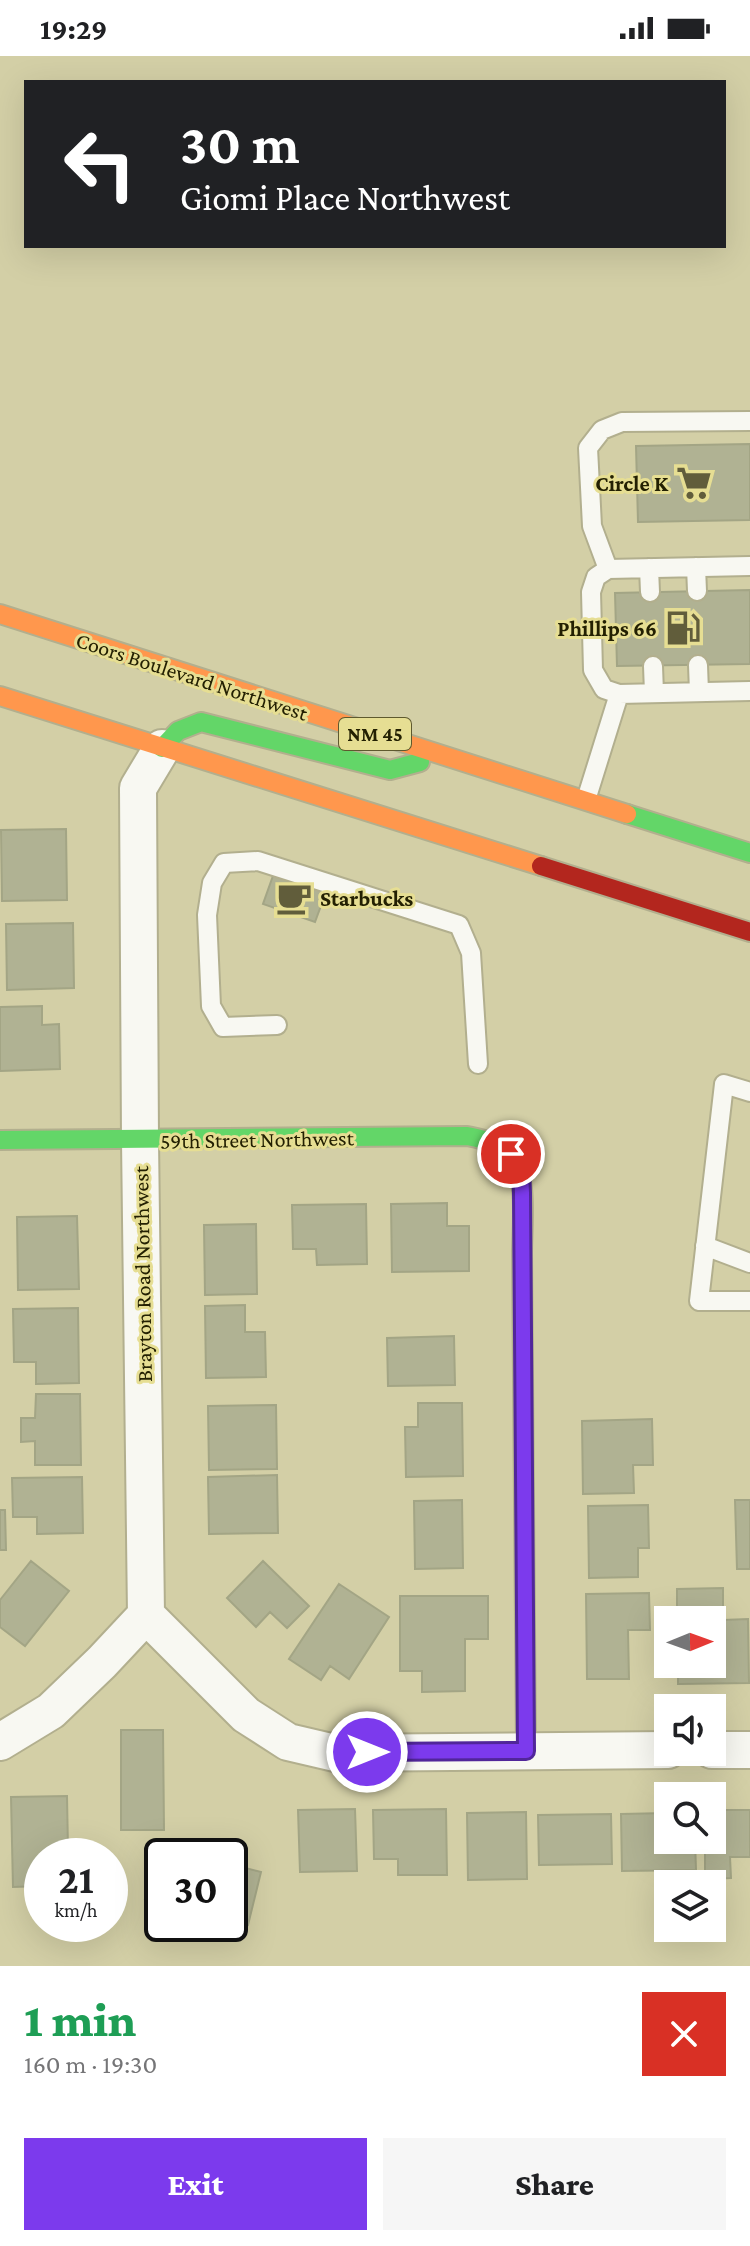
<!DOCTYPE html>
<meta charset="utf-8">
<style>
body{margin:0;font-family:"Crimson Pro",serif;background:#f6f6f6;color:#202124;height:100vh;display:flex;flex-direction:column;font-size:30px;white-space:nowrap}
*{box-sizing:border-box;margin:0}
p{font-size:26px;color:#757577}
.icon{flex:none;width:44px;height:44px;fill:none;stroke:currentColor;stroke-width:2;stroke-linecap:round;stroke-linejoin:round}
.map{position:relative;height:1910px;overflow:hidden}
.sheet{display:flex;flex-direction:column;background:#fff;flex:1}
.sheet>*{flex:none}
.banner{position:absolute;left:24px;top:24px;width:702px;height:168px;border-radius:0px;box-shadow:0 8px 32px #0002;background:#202124;color:#fff;overflow:hidden}
.needle{width:52px;rotate:89deg}
.buttons{position:absolute;left:654px;top:1550px;display:grid;gap:16px}
.buttons a{display:grid;place-items:center;width:72px;height:72px;border-radius:0px;background:#fff;box-shadow:0 8px 32px #0002;font-size:40px}
.speed{position:absolute;left:24px;top:1782px;display:flex;gap:16px;font-size:40px;font-weight:700;text-align:center}
.speed>*{display:grid;place-content:center;width:104px;height:104px;border-radius:50%;background:#fff;box-shadow:0 8px 32px #0002;line-height:1}
.speed small{font-size:20px;font-weight:400}
.speed .limit{border:4px solid #111;border-radius:12px;background:#fff;color:#111}
.pin{position:absolute;display:grid;place-items:center;width:68px;height:68px;color:#fff;margin:-34px;border:4px solid #fff;border-radius:50%;box-shadow:0 2px 8px #0007}
.me{position:absolute;width:88px;margin:-44px;rotate:90deg;stroke-linejoin:round;filter:drop-shadow(0 0 6px #0008)}
.turn{display:flex;align-items:center;gap:28px;height:168px;padding:0 24px;font-size:36px}
.turn .icon{width:104px;height:104px;stroke-width:2.5}
.turn b{display:block;font-size:56px;line-height:68px}
.round{display:grid;place-items:center;flex:none;width:84px;height:84px;border-radius:0px;background:#f6f6f6}
.head{display:flex;align-items:center;justify-content:space-between;height:136px;padding:0 24px}
h1{font-size:48px;font-weight:800;line-height:60px;color:#1e9e55}
.button{display:flex;gap:16px;margin-top:auto;padding:16px 24px}
.button a{flex:1;height:92px;border-radius:0px;background:#7c3aed;color:#fff;font-size:32px;font-weight:800;line-height:92px;text-align:center}
.button a+a{background:#f6f6f6;color:#202124}
.status{display:flex;justify-content:space-between;align-items:center;height:56px;padding:0 40px;background:#fff;direction:ltr}
.status svg{height:22px;fill:currentColor}
.map>svg:first-child{display:block}
.building{fill:#b0b293;stroke:#a3a585;stroke-width:2}
.lines{fill:none;stroke-linecap:round;stroke-linejoin:round}
.lane-casing{stroke:#b2af8e;stroke-width:22}
.street-casing{stroke:#b2af8e;stroke-width:40}
.fast-casing{stroke:#b2af8e;stroke-width:22}
.slow-casing{stroke:#b2af8e;stroke-width:22}
.jam-casing{stroke:#b2af8e;stroke-width:22}
.lane{stroke:#f8f8f2;stroke-width:18}
.street{stroke:#f8f8f2;stroke-width:36}
.fast{stroke:#63d668;stroke-width:18}
.slow{stroke:#ff974d;stroke-width:18}
.jam{stroke:#b3261e;stroke-width:18}
.route-casing{stroke:#51269a;stroke-width:20}
.route{stroke:#7c3aed;stroke-width:14}
.labels{text-anchor:middle;stroke-width:6;stroke-linejoin:round;paint-order:stroke}
.shield{fill:#e6de93;stroke:#5e592e;stroke-width:2}
.shield-label{font-size:20px;font-weight:bold;fill:#232002}
.poi-label{font-size:22px;font-weight:bold;fill:#232002;stroke:#e6de93;text-anchor:end}
.street-label{font-size:22px;fill:#232002;stroke:#e6de93}
</style>
<div class="status"><b>19:29</b><svg viewBox="0 0 49 12"><path d="M0 12V9h3v3zM5 12V6h3v6zM10 12V3h3v9zM15 12V0h3v12zM26 1h20v11H26zM47 4h2v5h-2z"/></svg></div>
<div class="map">
<svg width="750" height="1910" viewBox="0 0 750 1910">
<rect width="100%" height="100%" fill="#d3cfa6"/>
<path class="building" d="M750,388V464L638,466L636,390Z
M750,534V608L617,610L615,537Z
M66,773L67,844L2,845L1,774Z
M274,817L326,836L315,866L263,848Z
M73,867L74,932L7,934L6,868Z
M42,950V969L59,968L60,1013L0,1015V951Z
M447,1147V1170H469V1215L392,1216L391,1148Z
M366,1148L367,1208L317,1209L316,1193H293L292,1149Z
M77,1160L79,1233L18,1234L17,1161Z
M256,1168L257,1238L205,1239L204,1169Z
M245,1249V1276H265L266,1321L206,1322L205,1250Z
M78,1252L79,1327L36,1328V1306H14L13,1253Z
M454,1280L455,1329L388,1330L387,1282Z
M36,1338H80L81,1409H35V1385L21,1386V1362H35Z
M418,1347H462L463,1420L406,1421L405,1371H418Z
M276,1349L277,1413L209,1414L208,1350Z
M652,1363L653,1409H633L634,1437L583,1438L582,1365Z
M277,1419L278,1477L209,1478L208,1421Z
M82,1421L83,1477L37,1478V1461H13L12,1422Z
M462,1444L463,1512L415,1513L414,1445Z
M735,1444H750V1513H737Z
M648,1449L649,1492H638V1521L589,1522L588,1450Z
M0,1454H5L6,1494H0Z
M31,1505L69,1535L25,1590L0,1571V1544Z
M263,1505L309,1550L287,1572L270,1556L256,1571L227,1542Z
M339,1528L389,1561L349,1623L330,1610L321,1624L289,1603Z
M723,1532V1564L748,1563L749,1627L678,1628V1608H712V1564H677V1533Z
M649,1537L650,1574H628L629,1623H587L586,1538Z
M400,1540H488V1583H465V1635L422,1636V1615H400Z
M121,1674H163L164,1774H121Z
M67,1740L68,1794H45V1800H42V1830L13,1831L11,1741Z
M355,1753L357,1815L300,1816L298,1754Z
M446,1753L447,1819H398V1803H374L373,1754Z
M712,1754H750V1801H730L731,1822L705,1823V1784H712Z
M526,1756L527,1823L468,1824L467,1757Z
M668,1757V1784H695L696,1814L622,1815L621,1758Z
M611,1758L612,1808L539,1809L538,1759Z
M159,1790L199,1800H162V1847L145,1843Z
M230,1808L261,1816L248,1869L230,1864Z"/>
<g class="lines">
<g class="lane-casing">
<path id="lane" d="M696,511L697,535
M649,512L650,536
M608,513L592,470L588,392L602,374L622,366L750,365
M698,609L699,636
M653,610L654,637
M619,638L604,633L593,614L591,536L596,521L608,513L750,510
M586,744L619,638L750,635
M277,969L223,971L211,950L207,859L212,827L224,807L258,805L459,869L471,897L478,1008
M750,1036L724,1028L699,1245H750
M705,1190L750,1207"/>
</g>
<g class="street-casing">
<path id="street" d="M146,1559L140,1084L138,732L162,692
M146,1559L246,1659L288,1686L335,1697L668,1694
M0,1686L51,1655L102,1606L146,1559
M712,1694H750"/>
</g>
<g class="fast-casing">
<path id="fast" d="M162,692L178,675L201,666L390,714L420,706
M627,758L750,797
M0,1084L467,1080C481,1083 498,1086 508,1097C529,1117 522,1170 522,1197"/>
</g>
<g class="slow-casing">
<path id="slow" d="M0,558L627,758
M0,640L541,810
M522,1197L526,1695"/>
</g>
<g class="jam-casing">
<path id="jam" d="M541,810L750,876"/>
</g>
<use href="#lane" class="lane"/>
<use href="#street" class="street"/>
<use href="#fast" class="fast"/>
<use href="#slow" class="slow"/>
<use href="#jam" class="jam"/>
</g>
<g class="lines">
<g class="route-casing">
<path id="route" d="M367,1696L526,1695L522,1137L521,1114L511,1098"/>
</g>
<use href="#route" class="route"/>
</g>
<defs>
<g id="supermarket-bare" transform="scale(2.76)"><path d="M-6-5.5h2.5l.6 2H6L4.5 2H-2.5L-4.4-4H-6ZM-1.5 3.2a1.3 1.3 0 1 0 .1 0ZM3 3.2a1.3 1.3 0 1 0 .1 0Z" fill="#615d3b" stroke="#e6de93" stroke-width="2.5" paint-order="stroke"/></g>
<g id="fuel-bare" transform="scale(2.76)"><path d="M-5.5-6h7V0h2V4h1.3V-2.5L3-4.5l.8-.8L6-3V5H2.5V1h-1V6h-7ZM-4.2-4.7v3.2H.2V-4.7Z" fill="#615d3b" stroke="#e6de93" stroke-width="2.5" paint-order="stroke"/></g>
<g id="cafe-bare" transform="scale(2.76)"><path d="M-5.5-4.5H6V0H3Q3 3.5 0 3.5H-2.5Q-5.5 3.5-5.5 0ZM3-3.2v2h1.7v-2ZM-6 4.5H4V6H-6Z" fill="#615d3b" stroke="#e6de93" stroke-width="2.5" paint-order="stroke"/></g>
</defs>
<g fill-rule="evenodd">
<use href="#supermarket-bare" x="694" y="427"/>
<use href="#fuel-bare" x="683" y="572"/>
<use href="#cafe-bare" x="294" y="842"/>
</g>
<g class="labels">
<rect class="shield" x="339" y="662" width="72" height="32" rx="6"/>
<g class="shield-label">
<text x="375" y="685">NM 45</text>
</g>
<g class="poi-label">
<text x="668" y="435">Circle K</text>
<text x="657" y="580">Phillips 66</text>
<text x="320" y="850" text-anchor="start">Starbucks</text>
</g>
<g class="street-label">
<text transform="translate(192 620) rotate(18)" y="8">Coors Boulevard Northwest</text>
<text transform="translate(257 1083) rotate(-1)" y="8">59th Street Northwest</text>
<text transform="translate(142 1218) rotate(-91)" y="8">Brayton Road Northwest</text>
</g>
</g>
</svg>
<div class="buttons">
<a><svg class="needle" viewBox="-14 -14 28 28"><path d="M0-13l5 13h-10z" fill="#e53935"/><path d="M0 13l5-13h-10z" fill="#757577"/></svg></a>
<a><svg class="icon" aria-label="sound" viewBox="0 0 24 24"><path d="M4 9h4l5-4v14l-5-4H4zM17 9q2 3 0 6"/></svg></a>
<a><svg class="icon" aria-label="search" viewBox="0 0 24 24"><circle cx="10" cy="10" r="6"/><path d="M15 15l6 6"/></svg></a>
<a><svg class="icon" aria-label="layers" viewBox="0 0 24 24"><path d="M12 4l9 5-9 5-9-5zM3 14l9 5 9-5"/></svg></a>
</div>
<div class="speed"><div>21<small>km/h</small></div><div class="limit">30</div></div>
<div class="pin" style="left:511px;top:1098px;background:#d93025"><svg class="icon" aria-label="arrive" viewBox="0 0 24 24"><path d="M6 21V4h12l-3 4 3 4H6"/></svg></div>
<svg class="me" style="left:367px;top:1696px" viewBox="-20 -20 40 40"><circle r="17" fill="#7c3aed" stroke="#fff" stroke-width="3"/><path d="M0-11L8 9 0 5-8 9z" fill="#fff"/></svg>
<div class="banner">
<div class="turn"><svg class="icon" aria-label="left" viewBox="0 0 24 24"><path d="M17 20v-9H6M10 6l-5 5 5 5"/></svg><div><b>30 m</b>Giomi Place Northwest</div></div>
</div>
</div>
<section class="sheet">
<div class="head"><div><h1>1 min</h1><p>160 m · 19:30</p></div><a class="round" style="background:#d93025;color:#fff"><svg class="icon" aria-label="close" viewBox="0 0 24 24"><path d="M6 6l12 12M18 6L6 18"/></svg></a></div>
<div class="button"><a>Exit</a><a>Share</a></div>
</section>
